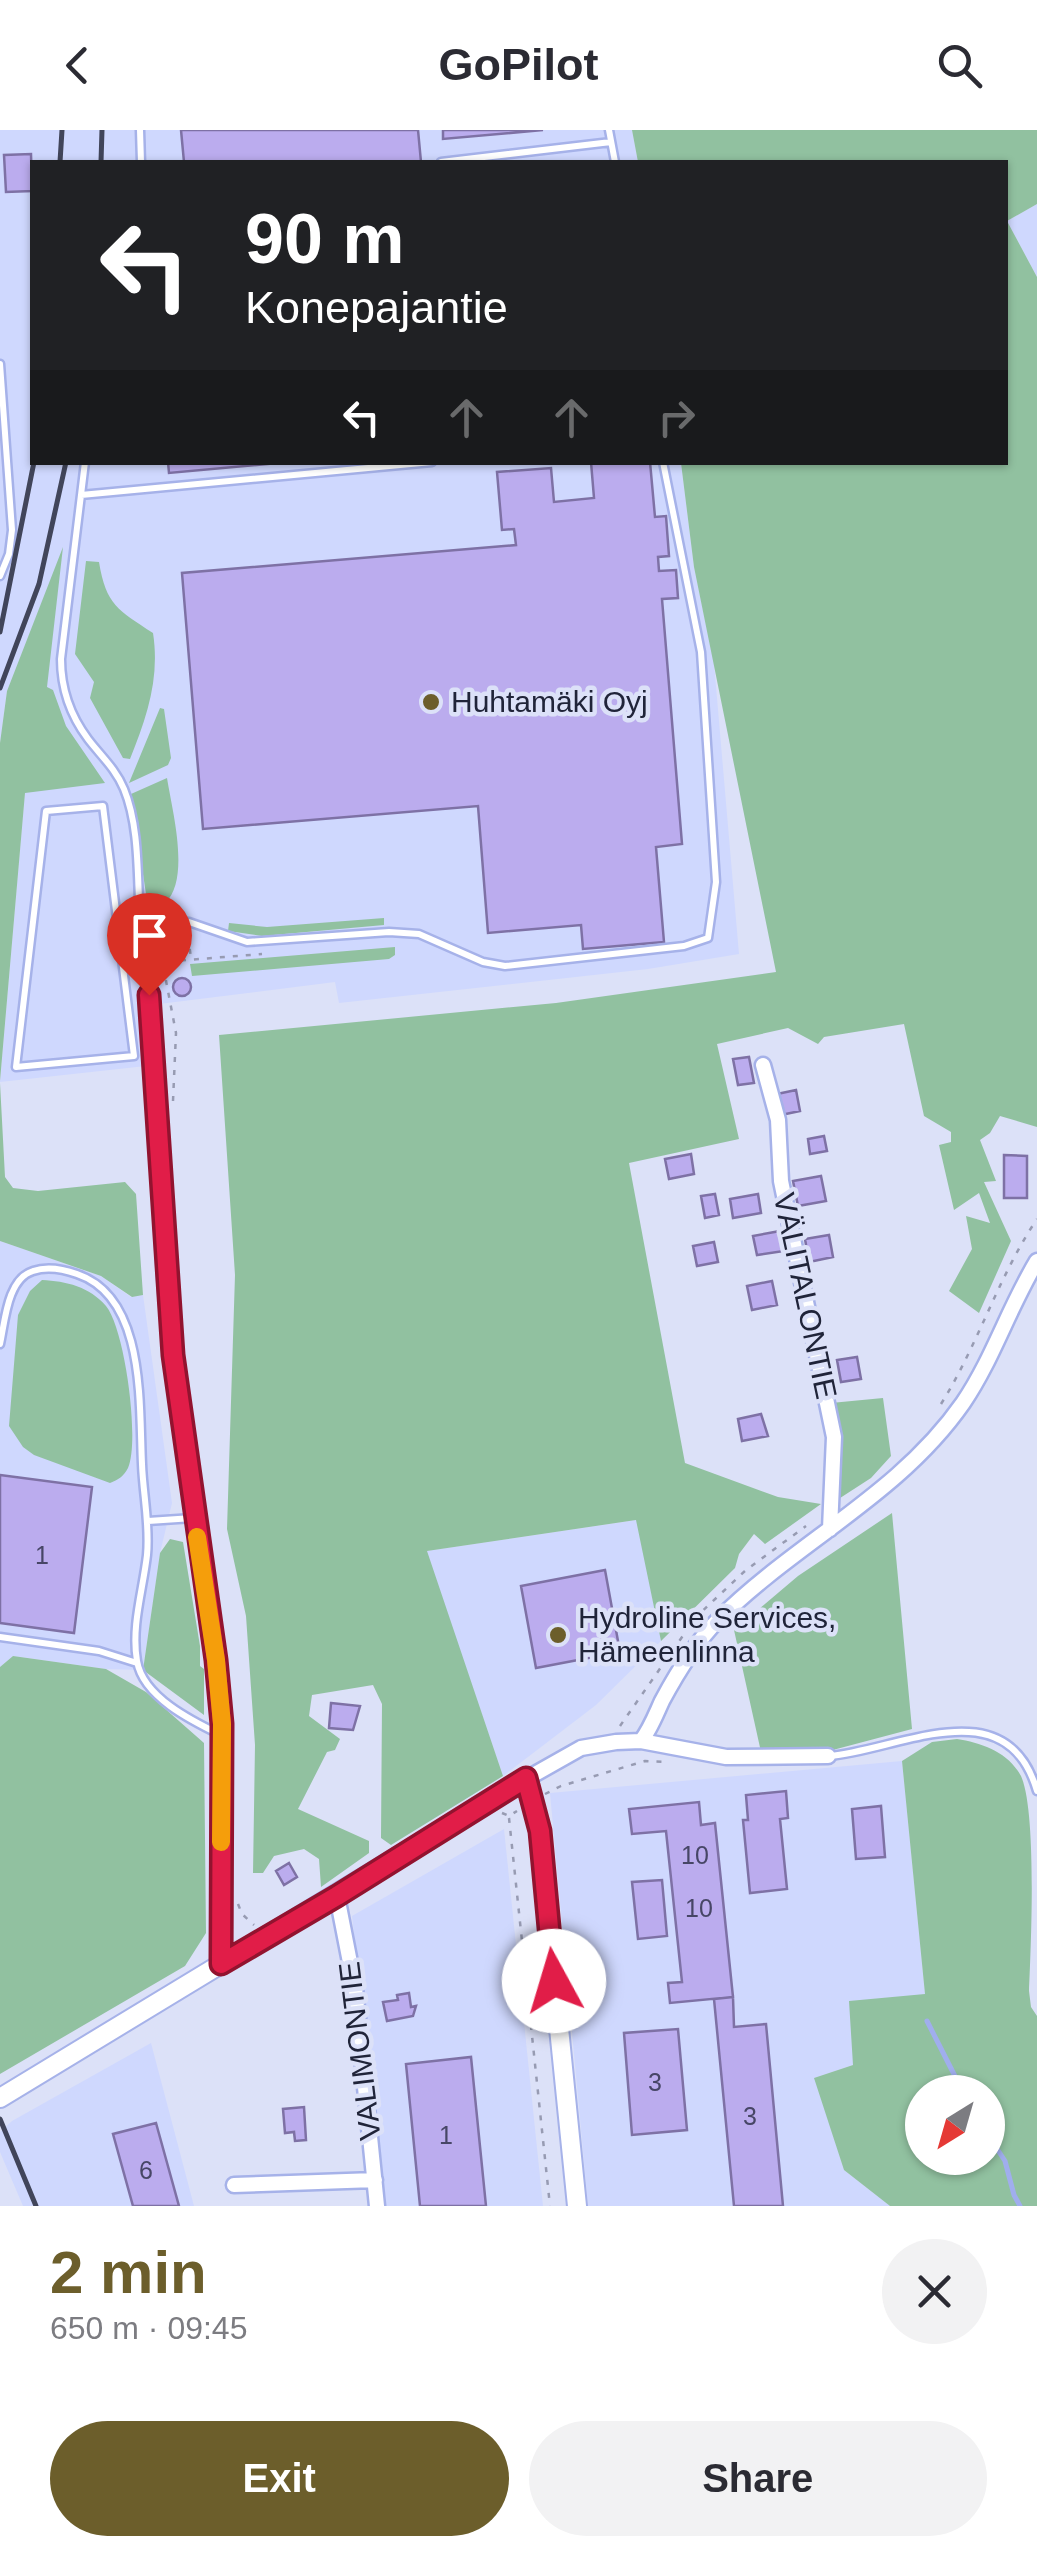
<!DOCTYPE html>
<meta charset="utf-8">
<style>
body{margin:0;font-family:Helvetica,sans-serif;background:#f2f2f3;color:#2b2b33;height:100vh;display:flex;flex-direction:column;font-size:38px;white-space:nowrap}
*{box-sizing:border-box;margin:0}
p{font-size:32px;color:#7c7c81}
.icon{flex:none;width:55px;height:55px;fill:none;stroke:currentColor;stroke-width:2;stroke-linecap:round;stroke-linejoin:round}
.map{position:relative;height:2076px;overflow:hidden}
.side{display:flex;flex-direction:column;background:#fff;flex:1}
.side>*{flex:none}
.hud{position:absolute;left:30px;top:30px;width:978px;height:305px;border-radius:0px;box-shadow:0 2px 8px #0004;background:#202124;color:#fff;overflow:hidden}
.needle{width:65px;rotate:217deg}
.controls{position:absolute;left:905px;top:1945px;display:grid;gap:20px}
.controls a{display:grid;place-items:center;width:100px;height:100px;border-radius:50%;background:#fff;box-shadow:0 2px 8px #0004;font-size:50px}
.pin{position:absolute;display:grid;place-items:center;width:85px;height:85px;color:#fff;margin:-102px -42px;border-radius:50% 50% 50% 0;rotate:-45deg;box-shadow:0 0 10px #0007}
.pin .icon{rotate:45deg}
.me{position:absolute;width:110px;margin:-55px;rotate:354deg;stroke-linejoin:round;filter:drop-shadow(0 0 8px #0008)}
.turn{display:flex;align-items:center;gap:35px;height:210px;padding:0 50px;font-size:45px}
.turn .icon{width:130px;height:130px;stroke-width:2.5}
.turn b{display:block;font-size:70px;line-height:85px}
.lanes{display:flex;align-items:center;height:95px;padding:0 50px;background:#0003;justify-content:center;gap:50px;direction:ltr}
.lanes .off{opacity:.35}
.round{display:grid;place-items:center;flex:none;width:105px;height:105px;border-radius:52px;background:#f2f2f3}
.summary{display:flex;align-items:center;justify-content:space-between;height:170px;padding:0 50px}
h1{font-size:60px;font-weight:800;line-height:75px;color:#6c5e2b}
.primary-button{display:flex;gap:20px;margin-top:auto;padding:20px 50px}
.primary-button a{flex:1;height:115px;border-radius:60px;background:#6c5e2b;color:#fff;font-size:40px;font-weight:800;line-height:115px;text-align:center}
.primary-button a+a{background:#f2f2f3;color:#2b2b33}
header{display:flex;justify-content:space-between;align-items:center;height:130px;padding:0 50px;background:#fff;font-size:45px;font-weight:800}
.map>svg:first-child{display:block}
.built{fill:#cfd8fe}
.green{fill:#91c1a0;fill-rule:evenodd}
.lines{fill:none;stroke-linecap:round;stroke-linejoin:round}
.stream{stroke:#a0aeed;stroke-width:5}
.building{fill:#bbacee;stroke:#7e71a5;stroke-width:2.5}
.service-casing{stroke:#a6b2e9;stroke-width:11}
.minor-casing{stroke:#a6b2e9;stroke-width:19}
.tertiary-casing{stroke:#a6b2e9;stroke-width:22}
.path{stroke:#979bb2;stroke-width:2.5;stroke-dasharray:5 8;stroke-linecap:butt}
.service{stroke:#fff;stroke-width:6}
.minor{stroke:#fff;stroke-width:14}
.tertiary{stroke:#fff;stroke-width:18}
.rail{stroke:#41455a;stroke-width:5}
.route-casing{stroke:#92132f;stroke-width:25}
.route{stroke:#e11d48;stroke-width:18}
.slow{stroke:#f59e0b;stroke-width:18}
.poi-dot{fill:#6c5e2b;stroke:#dce1f8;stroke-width:4}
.labels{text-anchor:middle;stroke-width:9;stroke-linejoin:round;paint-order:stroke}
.number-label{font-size:25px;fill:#474666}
.poi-label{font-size:30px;fill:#202439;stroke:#dce1f8;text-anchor:start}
.street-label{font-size:30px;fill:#202439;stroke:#dce1f8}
</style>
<header><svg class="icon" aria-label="back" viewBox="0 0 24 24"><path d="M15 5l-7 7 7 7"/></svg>GoPilot<svg class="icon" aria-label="search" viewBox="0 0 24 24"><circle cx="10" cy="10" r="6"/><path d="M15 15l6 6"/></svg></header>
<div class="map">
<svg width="1037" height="2076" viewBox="0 0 1037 2076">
<rect width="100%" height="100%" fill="#dce1f8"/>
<path class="built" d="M0,0H632L638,32H32V332L681,333L694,437L714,533L739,824L648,839L339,873L335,852L143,876L146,936L0,952L25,662L46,558L62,422L7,561L0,613Z
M1037,74V147L1007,91Z
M0,1111L101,1146L131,1167L143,1165L172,1373L160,1423L143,1540L106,1539L13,1526L0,1537Z
M637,1390L661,1511L596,1575L503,1646L426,1421Z
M902,1631L925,1864L853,1935L815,1948L844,2040L890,2076H588L550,1663Z
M504,1699L543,2076H384L352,1786Z
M151,1913L194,2076H23L0,2022V2002L12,1991Z"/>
<path class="green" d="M632,0H1037V74L1007,91L1037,147V997L1000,986L990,1003L980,1010L996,1051L984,1052L1011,1111L979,1183L949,1161L972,1119L966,1086L990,1093L979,1063L954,1080L939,1015L951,1012V1002L924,986L904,894L824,907L818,914L788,898L717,914L739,1009L629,1033L685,1333L778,1367L821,1374L765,1414L754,1404L739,1424L735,1438L661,1511L636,1390L427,1421L503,1646L391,1715L381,1708L382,1574L373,1555L312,1565L309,1586L340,1609L335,1620L327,1622L298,1679L369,1711V1723L321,1757L319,1729L304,1719L274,1726L263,1743H253L255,1615L246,1486L227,1399L235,1145L219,905L556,873L776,842L694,437L681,333L1005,332V32H638Z
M63,417L47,557L53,560L66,596L105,653L25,663L0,951V613L7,561Z
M86,431L99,432C106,475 118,480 153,503C160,548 147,587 130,629L123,628L90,568L94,552L75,524Z
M160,578L164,579L171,628L168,635L129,653Z
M167,648C172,680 191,749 165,773L146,764L131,664Z
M384,788V795L262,806L228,801L229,793L267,797Z
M395,817V825L389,829L192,846L190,834Z
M0,953L5,1047L13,1058L38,1061L125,1052L136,1064L143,1165L132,1167L101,1146L0,1111Z
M42,1150C66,1151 90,1157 106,1176C125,1199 140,1311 128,1338C124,1346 118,1350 110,1353L34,1325L23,1317L9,1296L18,1185L30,1161Z
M883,1268L891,1326L871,1348L837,1370L831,1273Z
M892,1383L912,1599L829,1621L761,1622L734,1500L798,1446Z
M170,1409L183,1412L200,1516V1536L204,1539V1585L143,1540L160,1423Z
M13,1526L106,1539L146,1562L204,1613L206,1803L185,1836L0,1944V1537Z
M957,1609C982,1613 1008,1622 1021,1646C1037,1682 1031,1816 1029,1861L1031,1877L1037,1886V2076H890L844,2040L814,1948L853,1935L849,1871L925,1864L902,1631L932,1612ZM922,1962H988V2028H922Z"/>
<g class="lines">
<path class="stream" d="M927,1891L963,1962
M988,2005L1005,2031L1014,2065L1020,2076"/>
</g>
<path class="building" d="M181,0H418L421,32H184Z
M443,0H543L443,9Z
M31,24L32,61L6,62L4,25Z
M168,332H289L169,343Z
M591,332H650L655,387L666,386L669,426L658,427L659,441L676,440L678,468L662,469L682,714L656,717L664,812L583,819L581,795L488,803L478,676L203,699L182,443L516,415L514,399L502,400L497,342L551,338L554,372L594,368Z
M173 857a9 9 0 1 1 18 0a9 9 0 1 1-18 0Z
M749,927L754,953L738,955L733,929Z
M796,960L800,981L781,985L777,964Z
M824,1006L827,1021L810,1024L808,1009Z
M691,1024L694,1044L669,1049L665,1029Z
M1004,1025L1027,1026V1068H1004Z
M821,1046L826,1071L798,1076L793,1051Z
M715,1064L719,1085L705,1088L701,1066Z
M758,1064L761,1083L733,1088L730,1069Z
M780,1101L784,1121L757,1125L753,1106Z
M829,1105L833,1127L809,1132L805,1109Z
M714,1112L718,1132L697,1136L693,1116Z
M772,1151L777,1175L752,1180L747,1156Z
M857,1227L861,1249L841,1252L837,1230Z
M761,1284L768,1306L742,1311L738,1289Z
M0,1345L92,1357L74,1503L0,1493Z
M605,1440L620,1522L536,1538L521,1456Z
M331,1573L360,1576L353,1600L329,1598Z
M786,1661L788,1688L780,1689L787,1759L750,1763L743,1690H748L746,1665Z
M699,1672L701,1695L715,1693L733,1867L670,1873L668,1853L682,1852L666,1701L632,1704L629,1679Z
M881,1676L885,1727L856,1729L852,1679Z
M289,1733L297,1747L284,1755L276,1741Z
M662,1750L667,1806L638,1809L632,1752Z
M409,1863L411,1877L416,1876L413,1886L387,1891L383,1872L398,1870L397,1865Z
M733,1867L734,1897L766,1894L783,2076H734L714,1869Z
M678,1899L687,2000L632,2005L624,1903Z
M471,1927L486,2076H420L406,1934Z
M304,1977L306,2010L295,2011L294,2002L285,2003L283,1979Z
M156,1993L179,2076H133L113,2004Z"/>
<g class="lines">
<g class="service-casing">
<path id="service" d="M140,0L141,32
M609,0L615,32
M441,32L611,12
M0,234L12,400L9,424L0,446
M85,332L61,529C61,558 70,585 88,609C100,625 116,639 124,659C140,698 137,748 140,789L189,792L247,812L389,802L419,804L483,832L505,836L684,816L708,808L716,752L701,522L663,332
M81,365L432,332
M103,676L134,926L16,937L46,681Z
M0,1214C5,1192 7,1149 33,1141C47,1136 63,1139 77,1144C146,1167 139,1274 142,1334C143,1364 150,1394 147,1425C143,1460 131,1496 137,1531C143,1567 192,1591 221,1605
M148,1391L193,1388
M0,1507L99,1521L137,1533
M830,1626C899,1620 1007,1557 1037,1661"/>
</g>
<g class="minor-casing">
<path id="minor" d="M149,865C158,964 159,1063 166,1161C176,1285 201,1407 216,1530C228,1630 221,1733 221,1834
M763,935L778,990L781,1051L834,1307L830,1399
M641,1611C650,1600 656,1584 662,1571C677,1543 696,1512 718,1490C796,1412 899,1365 963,1273C993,1229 1009,1177 1037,1131
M526,1649L581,1618L616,1612L641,1611L726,1627L828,1626
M337,1766L355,1858L377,2076
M234,2055L375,2050"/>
</g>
<g class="tertiary-casing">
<path id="tertiary" d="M0,1968L526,1649L539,1701L577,2076"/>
</g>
<path class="path" d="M188,806L191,828
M173,971L176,903L163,835L174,831L262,824
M941,1274C978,1215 998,1147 1037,1089
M620,1596L696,1487L746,1440L806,1396
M545,1664L561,1656L645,1631L666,1632
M502,1683L509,1686L517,1681
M509,1688L550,2076
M238,1774L242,1784L254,1795"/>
<use href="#service" class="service"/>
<use href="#minor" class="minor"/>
<use href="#tertiary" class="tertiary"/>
<path class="rail" d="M60,32L62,0
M101,32L102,0
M0,502L34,332
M0,558L39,454L66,332
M0,1989L36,2076"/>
</g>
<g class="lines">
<g class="route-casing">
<path id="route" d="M149,865L173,1225L216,1530L222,1594L221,1834L337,1766L526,1648L540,1701L554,1851"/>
</g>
<use href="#route" class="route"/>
<path class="slow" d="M197,1407L216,1530L222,1594L221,1712"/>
</g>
<g class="poi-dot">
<circle cx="431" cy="572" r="10"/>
<circle cx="558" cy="1505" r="10"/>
</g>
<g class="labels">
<g class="number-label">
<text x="42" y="1434">1</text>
<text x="695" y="1734">10</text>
<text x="699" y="1787">10</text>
<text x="655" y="1961">3</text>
<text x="750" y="1995">3</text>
<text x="446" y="2014">1</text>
<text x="146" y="2049">6</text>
</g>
<g class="poi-label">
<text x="451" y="582">Huhtamäki Oyj</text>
<text x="578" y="1498">Hydroline Services,<tspan x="578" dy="34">Hämeenlinna</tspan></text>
</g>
<g class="street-label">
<text transform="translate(805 1166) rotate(78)" y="10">VÄLITALONTIE</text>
<text transform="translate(360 1921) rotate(-97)" y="10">VALIMONTIE</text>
</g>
</g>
</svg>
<div class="controls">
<a><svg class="needle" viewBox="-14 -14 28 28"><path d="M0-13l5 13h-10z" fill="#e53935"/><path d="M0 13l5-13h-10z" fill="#7c7c81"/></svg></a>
</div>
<div class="pin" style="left:149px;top:865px;background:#d93025"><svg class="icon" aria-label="arrive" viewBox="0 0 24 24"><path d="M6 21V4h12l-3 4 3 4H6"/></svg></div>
<svg class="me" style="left:554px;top:1851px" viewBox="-20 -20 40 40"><circle r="19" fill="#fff"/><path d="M0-13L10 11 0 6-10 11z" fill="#e11d48"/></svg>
<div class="hud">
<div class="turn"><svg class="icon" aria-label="left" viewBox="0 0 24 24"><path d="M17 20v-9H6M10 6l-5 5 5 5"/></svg><div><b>90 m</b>Konepajantie</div></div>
<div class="lanes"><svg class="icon" aria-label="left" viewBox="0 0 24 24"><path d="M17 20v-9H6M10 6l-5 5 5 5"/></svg><svg class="icon off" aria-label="ahead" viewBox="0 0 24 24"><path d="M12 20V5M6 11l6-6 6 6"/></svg><svg class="icon off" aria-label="ahead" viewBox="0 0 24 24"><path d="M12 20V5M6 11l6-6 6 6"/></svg><svg class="icon off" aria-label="right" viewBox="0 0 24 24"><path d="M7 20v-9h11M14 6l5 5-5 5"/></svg></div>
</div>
</div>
<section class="side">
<div class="summary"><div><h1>2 min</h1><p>650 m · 09:45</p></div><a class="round"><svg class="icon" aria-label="close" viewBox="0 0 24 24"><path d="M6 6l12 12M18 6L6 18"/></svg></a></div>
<div class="primary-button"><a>Exit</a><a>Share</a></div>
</section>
